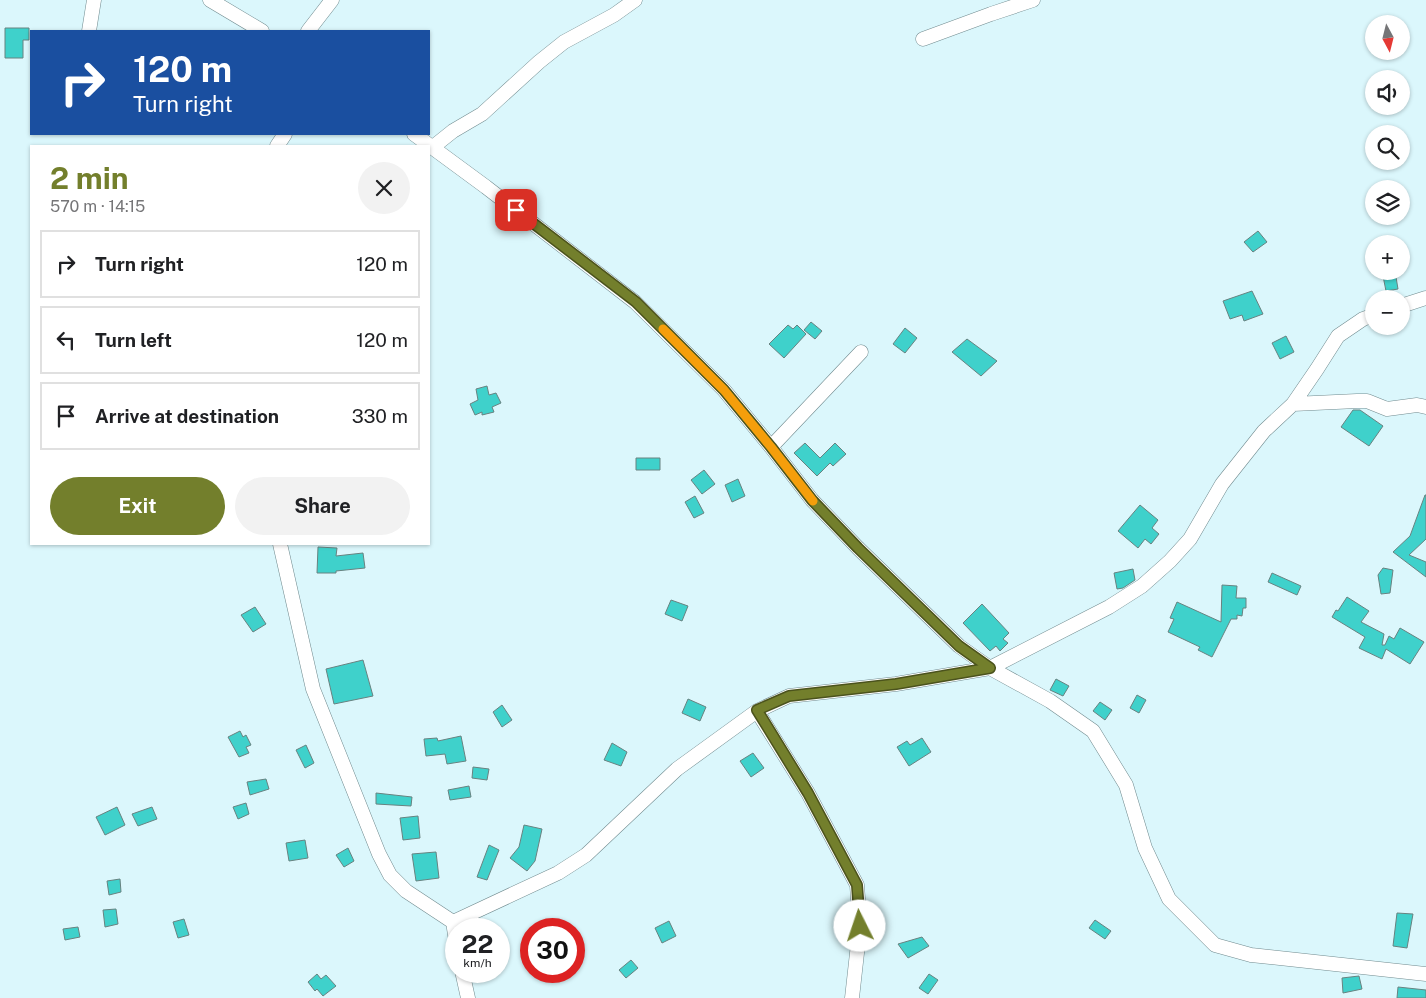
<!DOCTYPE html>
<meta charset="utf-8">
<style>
body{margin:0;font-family:"Public Sans",sans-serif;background:#f2f2f2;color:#202124;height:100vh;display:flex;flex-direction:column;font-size:19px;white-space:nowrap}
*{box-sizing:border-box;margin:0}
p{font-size:16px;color:#757577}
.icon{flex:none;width:28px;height:28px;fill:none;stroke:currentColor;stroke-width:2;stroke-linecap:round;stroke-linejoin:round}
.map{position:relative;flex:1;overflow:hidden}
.panel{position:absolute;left:30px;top:145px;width:400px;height:400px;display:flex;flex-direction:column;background:#fff;border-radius:0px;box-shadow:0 1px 4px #0004}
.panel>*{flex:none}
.guide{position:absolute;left:30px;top:30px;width:400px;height:105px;border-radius:0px;box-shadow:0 1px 4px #0004;background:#1a4fa0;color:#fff;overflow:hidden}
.needle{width:32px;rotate:173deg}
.fabs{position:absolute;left:1365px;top:15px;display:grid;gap:10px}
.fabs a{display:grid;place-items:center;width:45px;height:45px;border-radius:50%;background:#fff;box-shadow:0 1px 4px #0004;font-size:25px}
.speed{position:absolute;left:445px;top:918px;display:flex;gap:10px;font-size:25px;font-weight:700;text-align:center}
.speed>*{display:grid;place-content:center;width:65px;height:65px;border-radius:50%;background:#fff;box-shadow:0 1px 4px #0004;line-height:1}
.speed small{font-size:12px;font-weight:400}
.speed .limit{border:8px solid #d22;background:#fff;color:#111}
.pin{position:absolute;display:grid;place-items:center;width:42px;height:42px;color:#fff;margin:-21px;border-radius:10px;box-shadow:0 2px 8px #0006}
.me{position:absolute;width:55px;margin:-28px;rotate:356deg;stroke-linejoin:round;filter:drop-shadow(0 0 4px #0008)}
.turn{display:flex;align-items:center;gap:18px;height:105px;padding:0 20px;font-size:22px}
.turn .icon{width:65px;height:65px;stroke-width:2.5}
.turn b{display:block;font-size:35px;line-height:42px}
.round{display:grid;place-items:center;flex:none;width:52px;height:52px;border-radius:26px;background:#f2f2f2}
.head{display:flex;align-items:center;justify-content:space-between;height:85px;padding:0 20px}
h1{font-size:30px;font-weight:700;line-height:38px;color:#737f2c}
.cta{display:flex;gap:10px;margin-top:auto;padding:10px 20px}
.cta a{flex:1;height:58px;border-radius:30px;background:#737f2c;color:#fff;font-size:20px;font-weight:700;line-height:58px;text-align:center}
.cta a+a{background:#f2f2f2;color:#202124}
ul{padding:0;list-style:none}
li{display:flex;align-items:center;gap:15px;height:68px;margin:0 10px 8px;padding:0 10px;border:2px solid #e0e0e0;border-radius:0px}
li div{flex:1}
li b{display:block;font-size:19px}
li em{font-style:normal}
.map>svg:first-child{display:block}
.building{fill:#3fd1cb;stroke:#688280}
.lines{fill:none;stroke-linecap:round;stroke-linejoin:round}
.minor-casing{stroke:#718b8f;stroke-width:15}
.minor{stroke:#fff;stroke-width:14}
.route-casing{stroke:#4b531d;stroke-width:12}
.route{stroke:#737f2c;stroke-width:9}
.slow{stroke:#f59e0b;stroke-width:9}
</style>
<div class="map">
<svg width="1426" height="998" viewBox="0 0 1426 998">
<rect width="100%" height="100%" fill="#dbf7fc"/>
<path class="building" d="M5,28H29V40H23V58H5Z
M1258,231L1267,242L1253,252L1244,242Z
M1382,271H1395L1398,289L1386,291Z
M1252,291L1263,314L1244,321L1242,315L1230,319L1223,301Z
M811,322L822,331L815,339L804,330Z
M788,325L793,329L797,325L806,334L784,358L769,344Z
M905,328L917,338L905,353L893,344Z
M1286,336L1294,352L1280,359L1272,343Z
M967,339L997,361L981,376L952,352Z
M487,386L489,395L496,393L501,403L492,407L494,412L482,415V412L475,415L470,404L478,400L476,389Z
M1353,410H1360L1383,426L1369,446L1341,427Z
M805,443L820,458L835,443L846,454L833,466L830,463L817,476L794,453Z
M636,458H660V470H636Z
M704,470L715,484L702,494L691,480Z
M738,479L745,496L732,502L725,485Z
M1425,495H1426V539L1409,555L1426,562V577L1393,552L1410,536Z
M695,496L704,513L694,518L685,502Z
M1140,505L1158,520L1152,528L1159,534L1151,544L1145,539L1138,548L1118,531Z
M318,547L337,548L336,556L363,553L365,568L336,571V573H317Z
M1383,568L1393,570L1390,593L1381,594L1378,575Z
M1133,569L1135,580L1123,588L1117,589L1114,573Z
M1272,573L1301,586L1297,595L1268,582Z
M1222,585L1237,586L1236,598H1246V608H1243L1242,616L1237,615V619H1231L1212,657L1198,650L1200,647L1168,632L1174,619L1170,618L1177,602L1221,622Z
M1347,597L1369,611L1361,622L1384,634L1382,645H1385L1389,636L1394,639L1400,628L1424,642L1410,664L1386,649L1382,659L1359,648L1365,637L1332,617L1336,610L1338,611Z
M671,600L688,606L682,621L665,614Z
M982,604L1009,633L1003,639L1008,643L1000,651L996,646L990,651L963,623Z
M255,607L266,624L253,632L241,615Z
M363,660L373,696L334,704L326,669Z
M1056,679L1069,686L1063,696L1050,690Z
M1137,695L1146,700L1139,713L1130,708Z
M688,699L706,707L700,721L682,713Z
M1100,702L1112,710L1105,720L1093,711Z
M502,705L512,720L502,727L493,712Z
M240,731L243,737L246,735L251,745L246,747L249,753L239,757L228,737Z
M461,736L466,761L447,764L445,754L426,756L424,739L437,738L438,741Z
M922,738L931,752L909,766L897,747L907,741L910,745Z
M612,743L627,752L621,766L604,760Z
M306,745L314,763L305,768L296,750Z
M753,753L764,768L751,777L740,761Z
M473,767L489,769L487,780L472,778Z
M266,779L269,789L250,795L247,782Z
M469,786L471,797L450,800L448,790Z
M376,793L412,797L411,806L376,804Z
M246,803L249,814L238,819L233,807Z
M117,807L125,825L105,835L96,817Z
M152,807L157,819L138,826L132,814Z
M418,816L420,838L403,840L400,818Z
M524,825L542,829L535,861L527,871L510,858L519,847Z
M305,840L308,858L289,861L286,843Z
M489,845L499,850L487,880L477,877Z
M348,848L354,861L344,867L336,855Z
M436,852L439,878L416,881L412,854Z
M120,879L121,892L109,895L107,881Z
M116,909L118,924L105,927L103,910Z
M1397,913L1413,914L1407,948L1393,946Z
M184,919L189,935L178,938L173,922Z
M1095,920L1111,931L1105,939L1089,928Z
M669,921L676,936L662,943L655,928Z
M78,927L80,937L65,940L63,929Z
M922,937L929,946L908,958L898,944Z
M631,960L638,968L626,978L619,970Z
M317,974L321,979L326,975L336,986L323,996L317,989L315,991L308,982Z
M929,974L938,980L928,994L919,988Z
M1359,976L1362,989L1343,993L1342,978Z
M1398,987L1426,990V998H1397Z"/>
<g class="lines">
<g class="minor-casing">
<path id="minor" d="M210,0L262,31
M89,31L94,0
M308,31L332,0
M923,39L991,14L1033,0
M414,134L486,187L635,302L724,390L771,447L812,500L858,548L959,646L990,668L1050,701L1093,731L1126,785L1145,848L1169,899L1215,945L1251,955L1426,974
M277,146L285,134
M433,147L453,131L482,114L539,62L564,42L614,15L635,0
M1401,306L1426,298
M1293,404L1357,401H1367L1387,409L1417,405L1426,407
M771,447L861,352
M280,544L313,689L379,854L390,875L406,891L453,922
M757,711L808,793L857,885L860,926L852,998
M456,941L453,922L558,873L586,855L677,769L757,711L789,696L896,684L990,668L1109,607L1142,586L1170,561L1190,539L1222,484L1264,431L1293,404L1317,369L1338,336L1363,319L1374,315
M462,971L468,998"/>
</g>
<use href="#minor" class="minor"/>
</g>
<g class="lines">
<g class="route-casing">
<path id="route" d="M516,210L636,302L724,390L771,447L812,500L858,548L959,646L990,668L896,684L789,696L757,710L808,793L857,885L860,926"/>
</g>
<use href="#route" class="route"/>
<path class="slow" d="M663,329L724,390L771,447L813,501"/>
</g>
</svg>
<div class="fabs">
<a><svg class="needle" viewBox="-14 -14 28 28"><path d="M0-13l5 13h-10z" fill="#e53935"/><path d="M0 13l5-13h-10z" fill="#757577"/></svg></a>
<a><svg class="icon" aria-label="sound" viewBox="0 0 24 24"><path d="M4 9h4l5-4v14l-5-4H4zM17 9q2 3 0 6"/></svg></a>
<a><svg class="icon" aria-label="search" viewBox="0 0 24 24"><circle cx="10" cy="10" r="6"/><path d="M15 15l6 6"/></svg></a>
<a><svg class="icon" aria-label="layers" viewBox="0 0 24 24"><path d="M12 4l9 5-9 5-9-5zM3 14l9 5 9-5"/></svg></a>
<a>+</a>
<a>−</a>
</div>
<div class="speed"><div>22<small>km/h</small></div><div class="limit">30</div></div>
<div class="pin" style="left:516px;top:210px;background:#d93025"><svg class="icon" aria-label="arrive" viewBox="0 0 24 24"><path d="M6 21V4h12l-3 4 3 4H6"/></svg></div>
<svg class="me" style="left:860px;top:926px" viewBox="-20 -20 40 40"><circle r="19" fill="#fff"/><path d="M0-13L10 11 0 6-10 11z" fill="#737f2c"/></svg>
<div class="guide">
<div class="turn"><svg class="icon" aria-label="right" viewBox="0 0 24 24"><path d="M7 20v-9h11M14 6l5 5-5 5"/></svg><div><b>120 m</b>Turn right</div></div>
</div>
<section class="panel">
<div class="head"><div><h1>2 min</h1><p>570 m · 14:15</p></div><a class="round"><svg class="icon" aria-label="close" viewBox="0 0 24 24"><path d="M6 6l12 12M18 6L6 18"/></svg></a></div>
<ul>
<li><svg class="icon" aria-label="right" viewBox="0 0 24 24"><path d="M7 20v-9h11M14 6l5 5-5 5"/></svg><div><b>Turn right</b></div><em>120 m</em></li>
<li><svg class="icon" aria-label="left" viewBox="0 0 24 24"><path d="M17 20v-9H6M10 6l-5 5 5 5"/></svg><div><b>Turn left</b></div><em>120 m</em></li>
<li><svg class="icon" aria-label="arrive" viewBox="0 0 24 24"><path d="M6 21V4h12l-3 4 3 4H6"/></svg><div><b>Arrive at destination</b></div><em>330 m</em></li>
</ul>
<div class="cta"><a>Exit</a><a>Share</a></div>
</section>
</div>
